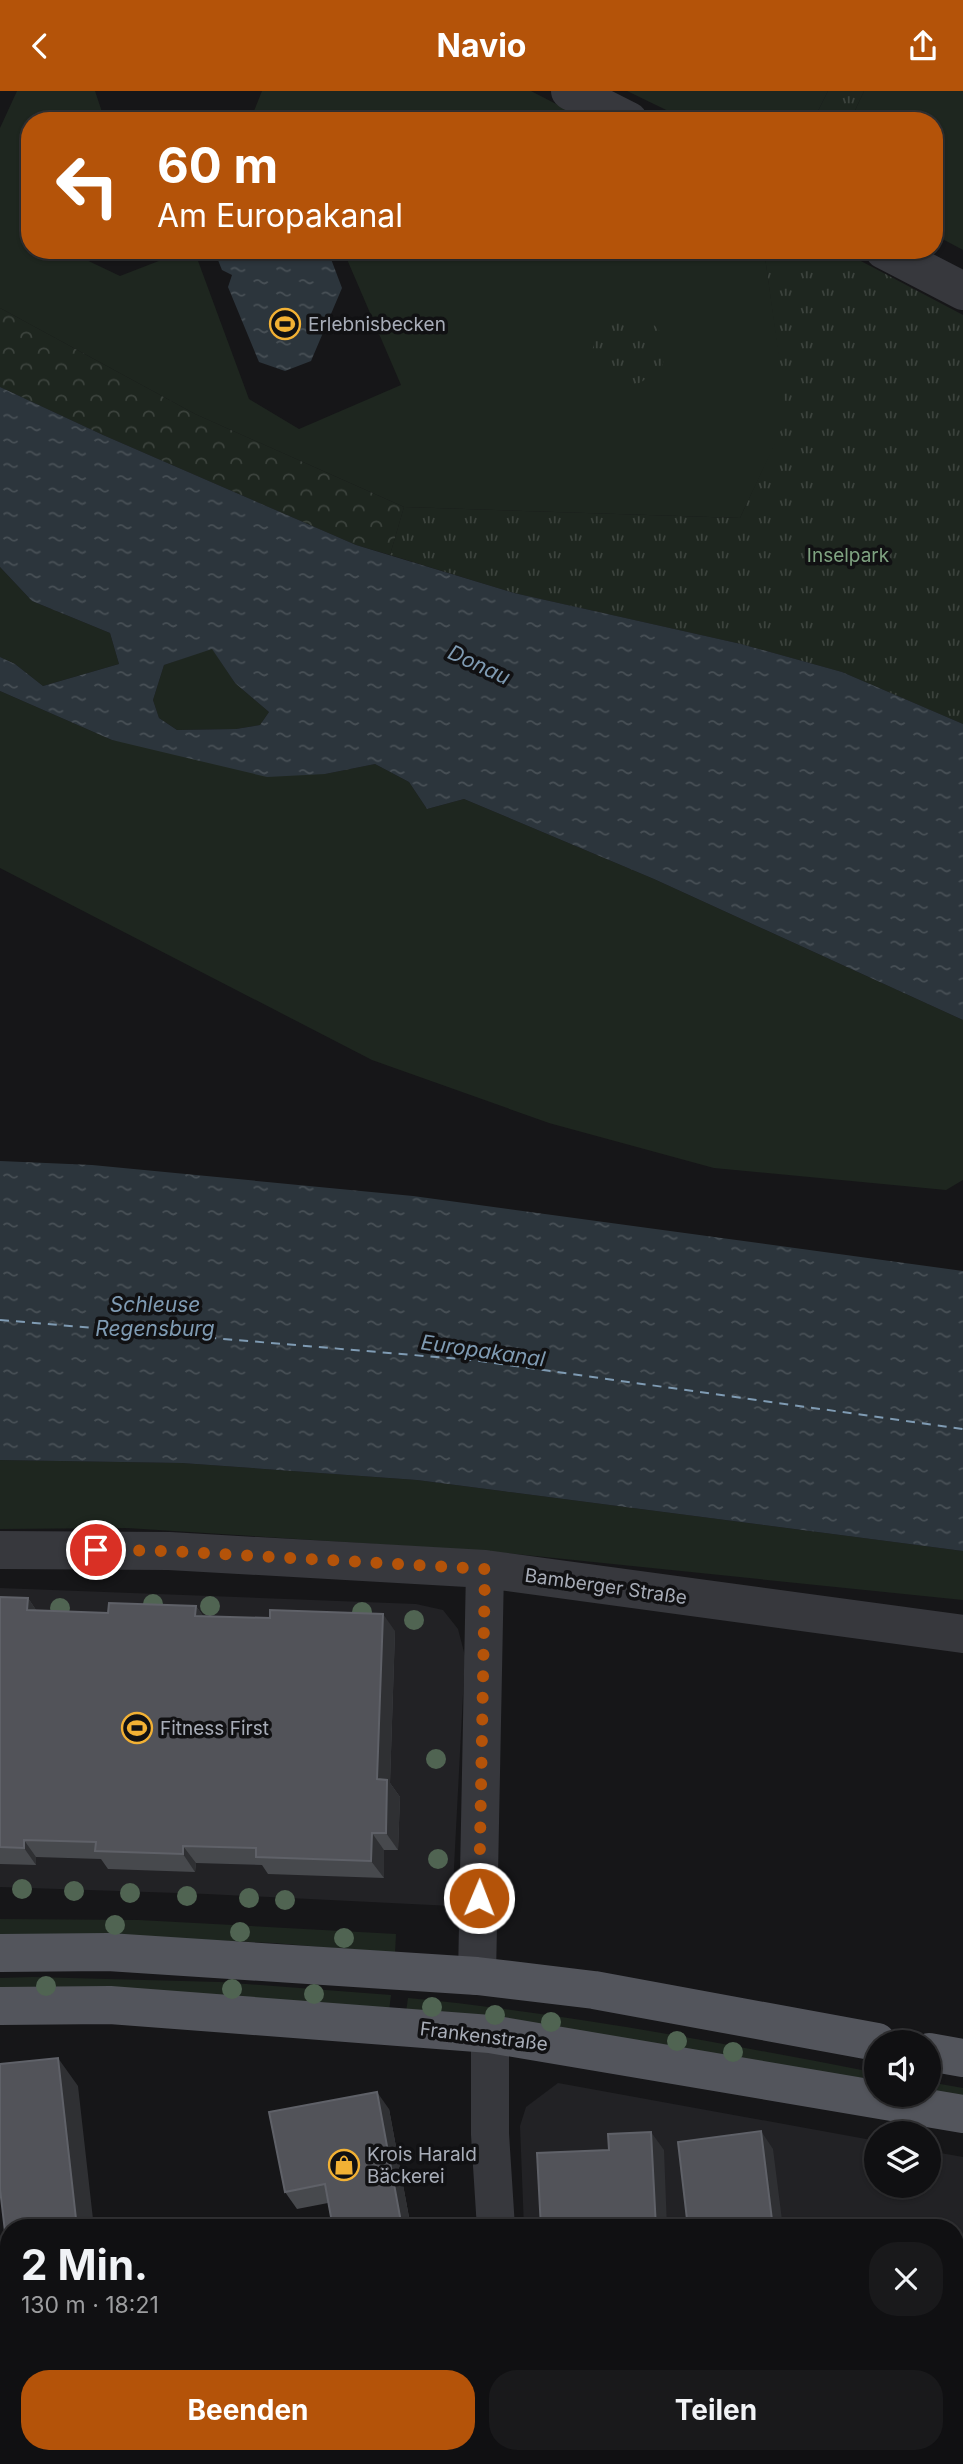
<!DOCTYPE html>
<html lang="de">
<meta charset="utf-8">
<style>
body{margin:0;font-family:Inter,sans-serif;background:#19191b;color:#f1f3f6;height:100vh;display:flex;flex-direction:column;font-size:26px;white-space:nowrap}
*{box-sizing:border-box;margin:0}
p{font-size:23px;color:#9c9d9f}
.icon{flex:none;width:38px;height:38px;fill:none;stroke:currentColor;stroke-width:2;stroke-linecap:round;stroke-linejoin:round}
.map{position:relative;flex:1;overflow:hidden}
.side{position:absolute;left:0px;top:2128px;width:964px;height:245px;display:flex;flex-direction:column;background:#101012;border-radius:28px 28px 0 0;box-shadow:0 2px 5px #0004,0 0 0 2px #303032}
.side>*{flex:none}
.hud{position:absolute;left:21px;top:21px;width:922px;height:147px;border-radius:28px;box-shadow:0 2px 5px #0004,0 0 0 2px #303032;background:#b45309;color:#fff;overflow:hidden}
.fabs{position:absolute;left:864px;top:1939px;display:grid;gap:14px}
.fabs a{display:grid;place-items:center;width:77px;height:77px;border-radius:50%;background:#101012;box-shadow:0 2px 5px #0004,0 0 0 2px #303032;font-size:35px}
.pin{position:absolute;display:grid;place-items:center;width:60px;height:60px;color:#fff;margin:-30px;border:4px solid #fff;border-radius:50%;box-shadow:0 2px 7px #0007}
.me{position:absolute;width:77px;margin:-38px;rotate:1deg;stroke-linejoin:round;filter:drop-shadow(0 0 5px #0008)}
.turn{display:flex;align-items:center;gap:24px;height:147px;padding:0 21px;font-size:32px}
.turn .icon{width:91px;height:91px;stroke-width:2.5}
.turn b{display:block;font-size:49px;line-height:60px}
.round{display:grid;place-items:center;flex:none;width:74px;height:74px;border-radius:28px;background:#19191b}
.overview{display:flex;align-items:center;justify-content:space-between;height:119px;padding:0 21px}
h1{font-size:42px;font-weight:700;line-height:52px}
.cta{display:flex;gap:14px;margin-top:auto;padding:14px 21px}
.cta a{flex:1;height:80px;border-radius:28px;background:#b45309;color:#fff;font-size:28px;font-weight:700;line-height:80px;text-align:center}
.cta a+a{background:#19191b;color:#f1f3f6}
header{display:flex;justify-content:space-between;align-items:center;height:91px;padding:0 21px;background:#b45309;color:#fff;font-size:32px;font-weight:700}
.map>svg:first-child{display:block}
.built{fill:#222225}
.green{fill:#1e261f}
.forest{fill:url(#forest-crowns)}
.park{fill:url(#park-tufts)}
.water{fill:url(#water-ripples);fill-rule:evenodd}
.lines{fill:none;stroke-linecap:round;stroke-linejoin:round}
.ferry{stroke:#7f9bb3;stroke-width:2;stroke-dasharray:9 7;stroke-linecap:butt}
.minor{stroke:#37383d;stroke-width:38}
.major{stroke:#53555c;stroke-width:38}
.tree{fill:#506452}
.wall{fill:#47494d}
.shaded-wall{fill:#2f3033}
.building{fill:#525359;stroke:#5f6168;stroke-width:2}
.route{stroke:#b45309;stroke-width:12;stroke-dasharray:0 21.6}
.labels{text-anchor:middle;stroke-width:7;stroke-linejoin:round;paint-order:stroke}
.poi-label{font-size:19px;fill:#a8adb8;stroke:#111113;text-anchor:start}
.park-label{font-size:19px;fill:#7fa381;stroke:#111113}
.street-label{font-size:19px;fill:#a8adb8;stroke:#111113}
.water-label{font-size:21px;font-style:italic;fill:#7f9bb3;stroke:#111113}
</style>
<header><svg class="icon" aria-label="back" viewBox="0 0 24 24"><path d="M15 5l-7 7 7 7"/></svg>Navio<svg class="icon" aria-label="share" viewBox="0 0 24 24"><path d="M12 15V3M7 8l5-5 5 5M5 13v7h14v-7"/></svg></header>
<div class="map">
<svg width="963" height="2373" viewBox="0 0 963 2373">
<defs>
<pattern id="forest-crowns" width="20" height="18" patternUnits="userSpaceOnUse" patternTransform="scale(1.75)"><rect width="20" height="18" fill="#1e261f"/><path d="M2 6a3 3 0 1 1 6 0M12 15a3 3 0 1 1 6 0" fill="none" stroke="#3c433d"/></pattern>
<pattern id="park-tufts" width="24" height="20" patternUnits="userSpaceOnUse" patternTransform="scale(1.75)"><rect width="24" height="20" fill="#1e261f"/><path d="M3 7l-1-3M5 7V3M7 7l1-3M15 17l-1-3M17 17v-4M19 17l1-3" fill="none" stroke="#3c433d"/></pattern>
<pattern id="water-ripples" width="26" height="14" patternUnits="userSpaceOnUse" patternTransform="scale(1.75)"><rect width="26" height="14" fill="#2c353c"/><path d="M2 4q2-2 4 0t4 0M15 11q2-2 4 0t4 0" fill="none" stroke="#485056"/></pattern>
</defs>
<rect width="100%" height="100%" fill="#161618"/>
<path class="built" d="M0,1497L416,1513L443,1519L458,1538L465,1565L452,1815L207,1803L0,1796Z
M558,1992L877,2050V2095H929V2060L963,2066V2189L956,2190V2137H524L520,2035L526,2016Z"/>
<path class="green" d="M17,0H95L105,30H30V159H74L76,164L120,185L187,159H194L249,308L299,338L401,294L343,159H764L788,326L740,427L404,416L195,323L0,217V37Z
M262,0H531L589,30H250Z
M627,0H828L813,30H689Z
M864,0H963V159L935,144L934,30H850Z
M0,476L32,510L110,542L119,573L43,595L15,573L0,566Z
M212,557L235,592L269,621L260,634L236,638L177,639L159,627L153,609L164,574Z
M0,600L112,649L325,683L375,673L409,691L427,718L464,708L654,788L963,929V1089L946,1099L714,1077L549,1032L372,969L0,777Z
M0,1369L182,1372L417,1389L963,1460V1509L485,1460L127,1437L0,1438Z
M0,1828L139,1829L396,1843L395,1862L273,1852L140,1846H0Z
M33,1886L220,1891L391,1904L389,1920L0,1904V1887Z
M408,1907C566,1922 721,1952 877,1982V1994L406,1921Z
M929,1991L963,1997V2010L929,2003Z"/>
<path class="forest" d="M0,217L195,323L404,416L390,464L356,454L103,344L0,296Z"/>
<path class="park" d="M828,0H864L850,30H813Z
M764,159H840L963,224V633L842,581L741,553L514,502L390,464L404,416L740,427L787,326Z
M624,222L649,228L669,251L661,279L631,297L611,295L590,272L597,236Z"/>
<path class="water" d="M214,159L328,160L342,197L311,270L285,280L259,271L228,196L232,184L222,179Z
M0,296L103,344L356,454L514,502L741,553L842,581L963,633V929L654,788L464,708L427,718L409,691L375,673L325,683L267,686L112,649L0,600V566L15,573L43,595L119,573L110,542L32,510L0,476ZM212,558L235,592L269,621L260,634L236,638L177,639L159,627L153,609L164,574Z
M0,1070L92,1074L413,1105L963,1180V1460L417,1389L182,1372L0,1369Z"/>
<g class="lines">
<path class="ferry" d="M0,1229L472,1269L963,1338"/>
<path class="minor" d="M570,0L629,30
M884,159L963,200
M0,1459L169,1460L485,1478
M477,1885L485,1478L963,1543
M490,1943V2043L496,2137
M956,2213L963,2212
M203,2373L240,2364"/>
<path class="major" d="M0,1862L108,1861L477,1885L594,1899L877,1951
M0,1915L110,1914L490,1943L963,2023
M929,1961L963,1967"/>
</g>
<g class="tree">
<circle cx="153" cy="1513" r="10"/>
<circle cx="210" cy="1515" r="10"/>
<circle cx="60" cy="1517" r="10"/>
<circle cx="362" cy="1521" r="10"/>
<circle cx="414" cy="1529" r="10"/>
<circle cx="436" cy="1668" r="10"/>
<circle cx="438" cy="1768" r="10"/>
<circle cx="22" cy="1798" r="10"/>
<circle cx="74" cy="1800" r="10"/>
<circle cx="130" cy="1802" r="10"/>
<circle cx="187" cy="1805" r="10"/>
<circle cx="249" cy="1807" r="10"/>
<circle cx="285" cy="1809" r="10"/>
<circle cx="115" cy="1834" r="10"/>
<circle cx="240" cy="1841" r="10"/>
<circle cx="344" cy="1847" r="10"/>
<circle cx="46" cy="1895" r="10"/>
<circle cx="232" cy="1898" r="10"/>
<circle cx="314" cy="1903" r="10"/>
<circle cx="432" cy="1916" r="10"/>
<circle cx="495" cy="1924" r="10"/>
<circle cx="551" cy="1931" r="10"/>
<circle cx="677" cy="1950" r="10"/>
<circle cx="733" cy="1961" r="10"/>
</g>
<path class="wall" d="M0,1506L28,1507L36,1519L108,1522L196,1515L203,1525L395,1540L390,1692L400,1706L398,1759H384V1787L268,1783L262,1774L196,1772L195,1781L108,1778L101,1768L36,1766V1774L0,1773Z
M389,2018L411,2137H333L328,2112L297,2118L285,2101Z"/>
<path class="shaded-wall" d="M28,1507L40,1525L27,1519Z
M196,1515L208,1532L195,1525Z
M383,1523L395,1540L390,1692L400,1706L398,1759L386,1742L377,1688Z
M372,1742L384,1759V1787L371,1770Z
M24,1749L36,1766V1774L24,1757Z
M183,1755L196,1772L195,1781L183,1763Z
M58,1967L78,1995L94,2137H77Z
M377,2001L389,2018L411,2137H405L401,2131Z
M761,2040L773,2058L783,2137H773Z
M651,2041L664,2059L667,2137H656Z
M956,2293L958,2296L963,2321V2338L959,2332L956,2314Z
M565,2364H570L572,2368L573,2373H567Z
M662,2364H669L670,2373H664Z
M755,2364H762L763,2373H756Z
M885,2364H887L893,2373H886Z"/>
<path class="building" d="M0,1506L28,1507L27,1519L108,1522L109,1512L196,1515L195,1525L270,1527V1519L383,1523L377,1688L387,1689L386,1742H372L371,1770L256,1766V1757L183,1755V1763L95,1760L96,1751L24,1749V1757L0,1756Z
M58,1967L77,2137H9V2175L0,2098V1973Z
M377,2001L401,2131L370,2137H333L325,2093L285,2101L269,2021Z
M761,2040L773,2137H688L678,2051Z
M651,2041L656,2137H541L537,2062L609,2059L608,2043Z
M956,2314L958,2329H956Z
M963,2328V2373H919L918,2364H956V2329Z
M515,2364H565L567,2373H504L503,2366Z
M614,2364H662L664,2373H615Z
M708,2364H755L756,2373H709Z
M851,2364H885L886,2373H805V2371Z"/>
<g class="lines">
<path class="route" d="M96,1459L169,1460L485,1478L479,1807"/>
</g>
<defs>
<g id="stadium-ring" transform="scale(1.575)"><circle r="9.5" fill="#111113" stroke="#f2b134" stroke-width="1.5"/><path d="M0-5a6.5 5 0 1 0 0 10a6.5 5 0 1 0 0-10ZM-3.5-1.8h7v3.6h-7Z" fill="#f2b134"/></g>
<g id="shop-ring" transform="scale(1.575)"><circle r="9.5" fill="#111113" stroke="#f2b134" stroke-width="1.5"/><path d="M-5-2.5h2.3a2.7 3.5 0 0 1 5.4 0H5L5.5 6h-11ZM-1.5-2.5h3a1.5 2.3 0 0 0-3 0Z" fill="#f2b134"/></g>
</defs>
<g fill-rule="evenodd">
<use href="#stadium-ring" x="285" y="233"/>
<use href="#stadium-ring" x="137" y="1637"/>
<use href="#shop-ring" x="344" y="2074"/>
</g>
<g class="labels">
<g class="poi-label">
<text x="308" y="240">Erlebnisbecken</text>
<text x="160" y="1644">Fitness First</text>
<text x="367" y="2070">Krois Harald<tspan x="367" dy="22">Bäckerei</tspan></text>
</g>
<g class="park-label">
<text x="848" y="471">Inselpark</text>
</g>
<g class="street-label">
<text transform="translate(606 1495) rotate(8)" y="7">Bamberger Straße</text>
<text transform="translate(484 1945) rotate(7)" y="7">Frankenstraße</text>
</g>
<g class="water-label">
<text transform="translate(479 574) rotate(25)" y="7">Donau</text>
<text x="155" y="1221">Schleuse<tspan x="155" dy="24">Regensburg</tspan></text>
<text transform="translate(483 1260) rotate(8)" y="7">Europakanal</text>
</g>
</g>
</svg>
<div class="fabs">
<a><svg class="icon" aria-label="sound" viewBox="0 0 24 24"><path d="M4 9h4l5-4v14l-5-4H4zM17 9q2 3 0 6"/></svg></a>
<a><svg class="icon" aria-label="layers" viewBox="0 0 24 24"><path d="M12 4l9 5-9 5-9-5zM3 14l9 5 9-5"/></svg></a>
</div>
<div class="pin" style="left:96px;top:1459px;background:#d93025"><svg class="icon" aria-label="arrive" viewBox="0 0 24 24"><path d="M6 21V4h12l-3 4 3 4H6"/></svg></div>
<svg class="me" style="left:479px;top:1807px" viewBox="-20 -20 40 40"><circle r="17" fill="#b45309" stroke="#fff" stroke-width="3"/><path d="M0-11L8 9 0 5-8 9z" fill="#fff"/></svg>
<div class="hud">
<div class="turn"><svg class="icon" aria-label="left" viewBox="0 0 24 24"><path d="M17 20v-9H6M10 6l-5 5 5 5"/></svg><div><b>60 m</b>Am Europakanal</div></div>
</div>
<section class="side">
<div class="overview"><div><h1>2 Min.</h1><p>130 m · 18:21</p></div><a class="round"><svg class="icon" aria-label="close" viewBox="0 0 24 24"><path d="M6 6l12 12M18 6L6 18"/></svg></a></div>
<div class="cta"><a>Beenden</a><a>Teilen</a></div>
</section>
</div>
